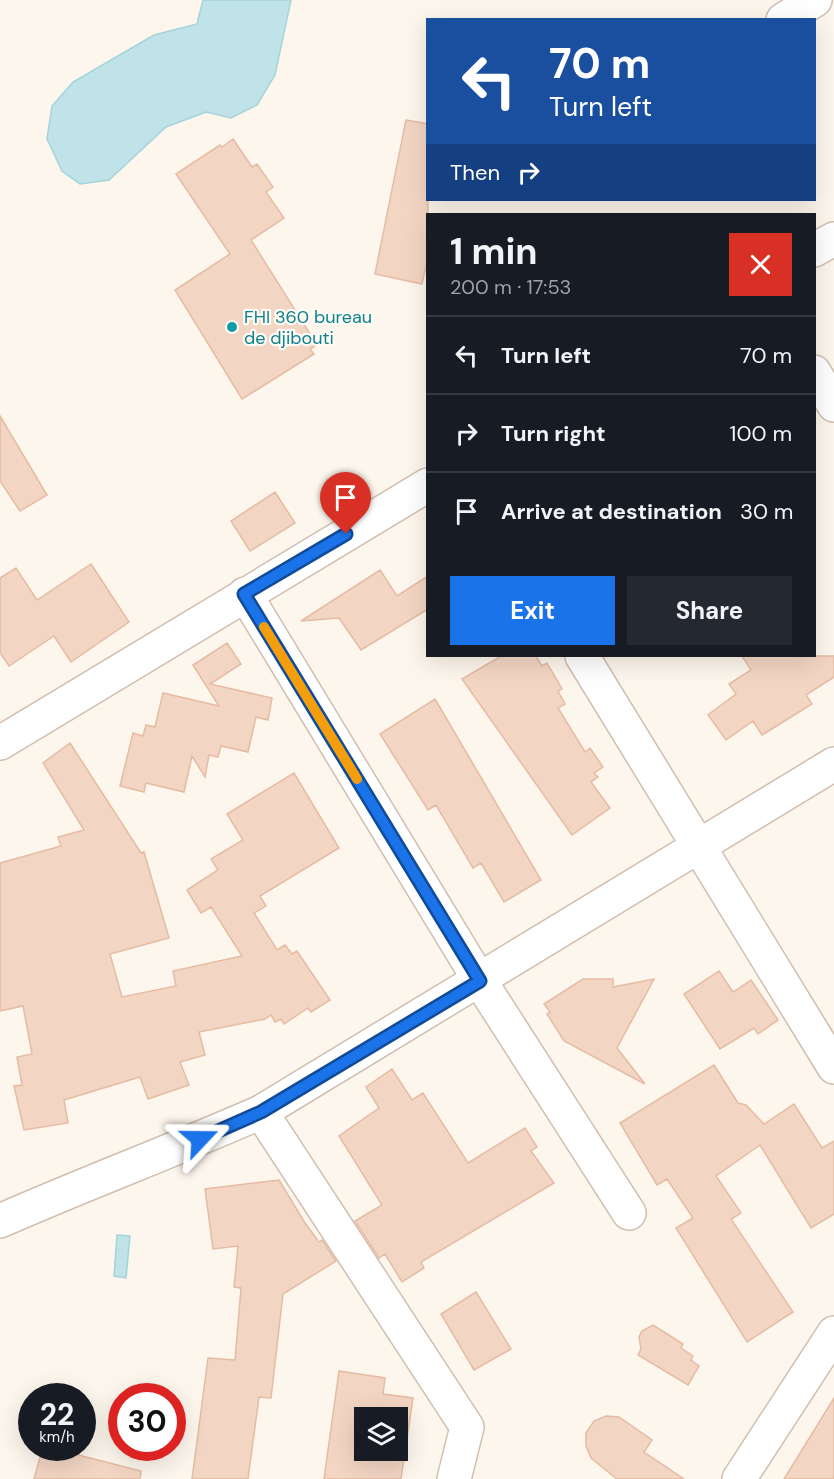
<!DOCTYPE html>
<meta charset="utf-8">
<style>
body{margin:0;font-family:"DM Sans",sans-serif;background:#242831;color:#f1f3f6;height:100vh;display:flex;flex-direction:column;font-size:22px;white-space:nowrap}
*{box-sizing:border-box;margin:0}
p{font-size:20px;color:#9ea1a6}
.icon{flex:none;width:33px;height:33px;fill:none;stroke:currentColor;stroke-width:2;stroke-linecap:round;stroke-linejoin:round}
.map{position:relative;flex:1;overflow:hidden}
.details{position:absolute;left:426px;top:213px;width:390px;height:444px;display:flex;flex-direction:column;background:#171b24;border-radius:0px;box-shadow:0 6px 24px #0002}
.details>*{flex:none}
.banner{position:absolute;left:426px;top:18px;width:390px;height:183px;border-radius:0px;box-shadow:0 6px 24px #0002;background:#1a4fa0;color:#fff;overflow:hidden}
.tools{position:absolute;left:354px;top:1407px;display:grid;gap:12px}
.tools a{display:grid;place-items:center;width:54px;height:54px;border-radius:0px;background:#171b24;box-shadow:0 6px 24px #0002;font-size:30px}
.speed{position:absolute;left:18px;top:1383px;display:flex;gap:12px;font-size:30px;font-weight:700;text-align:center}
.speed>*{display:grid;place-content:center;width:78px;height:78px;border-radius:50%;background:#171b24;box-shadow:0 6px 24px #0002;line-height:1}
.speed small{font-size:15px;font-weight:400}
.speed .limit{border:9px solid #d22;background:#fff;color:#111}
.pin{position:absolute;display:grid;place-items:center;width:51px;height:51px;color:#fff;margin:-62px -26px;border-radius:50% 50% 50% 0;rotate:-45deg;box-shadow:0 0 6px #0007}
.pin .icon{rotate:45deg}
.me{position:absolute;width:66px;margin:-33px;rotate:67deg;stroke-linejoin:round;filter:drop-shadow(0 0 4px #0008)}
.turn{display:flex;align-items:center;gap:21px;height:126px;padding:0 24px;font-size:27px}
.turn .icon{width:78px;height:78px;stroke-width:2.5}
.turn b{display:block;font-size:42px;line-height:51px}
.then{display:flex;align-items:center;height:57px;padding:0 24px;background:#0003;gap:12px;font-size:22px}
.round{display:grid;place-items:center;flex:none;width:63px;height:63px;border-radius:0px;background:#242831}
.head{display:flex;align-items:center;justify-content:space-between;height:102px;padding:0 24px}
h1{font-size:36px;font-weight:700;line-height:45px}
.primary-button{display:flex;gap:12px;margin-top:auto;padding:12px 24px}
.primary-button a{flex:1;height:69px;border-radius:0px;background:#1a73e8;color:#fff;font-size:24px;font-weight:700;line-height:69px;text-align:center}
.primary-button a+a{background:#242831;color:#f1f3f6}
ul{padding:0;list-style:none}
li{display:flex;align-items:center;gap:18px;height:78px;padding:0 24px;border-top:2px solid #363941}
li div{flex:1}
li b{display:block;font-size:22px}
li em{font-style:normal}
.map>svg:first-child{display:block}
.water{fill:#bfe3e8;stroke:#a5d3da;stroke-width:1.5}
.building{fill:#f3d5c3;stroke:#e6bba3;stroke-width:1.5;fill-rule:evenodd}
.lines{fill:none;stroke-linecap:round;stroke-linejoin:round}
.minor-casing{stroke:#d1beb0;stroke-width:36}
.minor{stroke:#fff;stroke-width:33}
.route-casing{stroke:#114b97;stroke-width:15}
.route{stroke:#1a73e8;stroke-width:10}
.slow{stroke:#f59e0b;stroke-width:10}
.culture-dot{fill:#0f9aa8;stroke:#fffaf3;stroke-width:2}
.labels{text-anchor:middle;stroke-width:4.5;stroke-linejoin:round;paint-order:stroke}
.culture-label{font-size:18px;fill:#0d838f;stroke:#fffaf3;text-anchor:start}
</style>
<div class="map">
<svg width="834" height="1479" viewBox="0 0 834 1479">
<rect width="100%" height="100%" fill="#fdf6ec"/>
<path class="water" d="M203,0H291L275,75L257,105L231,118L206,112L166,127L109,180L80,184L62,171L47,139L52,106L73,82L154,35L197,24Z
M117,1235L130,1236L126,1278L114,1276Z"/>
<path class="building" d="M406,120L428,124V257L422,284L375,274Z
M233,139L252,167L257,164L273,187L266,192L284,218L251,240L317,345L310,349L314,354L242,399L175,290L230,254L176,174L220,145L222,147Z
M0,416L47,495L20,511L0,481Z
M275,492L295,523L250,551L231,521Z
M91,564L129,622L71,662L54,636L9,666L0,653V578L16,568L37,600Z
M380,570L397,596L428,576V609L361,650L339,618L301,621Z
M227,643L241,664L210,684L272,698L268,720L256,717L248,752L221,746L218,757L209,755L205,777L192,756L184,792L146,783L144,792L120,786L133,733L143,736L146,725L155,727L163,693L219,706L193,665Z
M501,656H536L542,666L547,663L562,689L558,691L565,704L558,708L585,752L590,748L603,767L594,773L598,777L591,782L610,808L572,835L462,679Z
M742,656H834V677L806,695L812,704L762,735L753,721L726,740L708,715L736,694L729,684L751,670Z
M435,699L541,880L504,902L481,863L473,868L436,805L428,810L380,734Z
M70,743L141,853L144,852L169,938L110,954L122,997L176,986L173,971L242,956L211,907L201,913L187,890L218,870L211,859L243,840L227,814L294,773L339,848L260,896L266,906L254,913L277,950L285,945L292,954L297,951L330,1000L311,1012L308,1008L284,1024L281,1019L275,1022L271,1015L265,1019L199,1032L205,1055L180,1062L189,1085L148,1099L140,1077L64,1100L68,1123L24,1130L14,1086L22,1085L17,1057L32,1054L23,1006L0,1011V863L61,846L58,837L84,830L43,763Z
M719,971L733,992L751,980L778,1020L758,1034L754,1028L720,1049L684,994Z
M583,979H613V987L654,979L617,1048L645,1084L564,1041L547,1014L550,1012L544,1004Z
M714,1065L738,1103L746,1105L764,1124L794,1104L822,1148L834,1141V1214L811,1228L760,1145L716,1176L741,1213L731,1219L793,1312L747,1342L676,1228L693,1218L667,1179L657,1185L620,1123Z
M392,1069L412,1100L423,1093L468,1163L525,1128L537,1147L531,1151L554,1183L421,1262L424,1268L402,1282L385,1254L379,1258L355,1221L382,1205L339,1136L379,1108L366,1087Z
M279,1180L305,1223L319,1242L322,1240L336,1261L283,1294L271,1398L259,1397L248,1479H192L208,1358L235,1360L241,1288L234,1287L238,1246L213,1249L205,1189Z
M476,1292L511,1349L474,1370L441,1314Z
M653,1325L683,1344L681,1348L693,1356L691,1360L699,1366L688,1385L638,1355L641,1349L639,1337L642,1331Z
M339,1371L385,1378L383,1394L413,1398L401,1479H324ZM364,1418H398V1450H364Z
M834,1398V1479H784Z
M606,1416L619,1417L652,1440L644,1452L684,1479H617L591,1458L586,1446V1433L594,1421Z
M63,1451L141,1471L140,1479H34L41,1454L61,1459Z"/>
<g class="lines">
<g class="minor-casing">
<path id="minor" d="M783,20L815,0
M814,250L834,239
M814,372L834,405
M245,594L480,981L629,1213
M582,656L834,1067
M0,743L428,485
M0,1221C86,1183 175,1150 261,1112
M454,1479L467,1427L261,1112L834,764
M739,1479L834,1333"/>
</g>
<use href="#minor" class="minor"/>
</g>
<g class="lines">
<g class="route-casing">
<path id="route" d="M200,1139L261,1112L480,981L244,594L346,534"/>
</g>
<use href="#route" class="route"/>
<path class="slow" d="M264,627L357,779"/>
</g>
<circle class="culture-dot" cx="232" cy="327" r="6"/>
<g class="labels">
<g class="culture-label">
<text x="244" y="323">FHI 360 bureau<tspan x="244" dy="21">de djibouti</tspan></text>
</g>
</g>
</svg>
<div class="tools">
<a><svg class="icon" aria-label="layers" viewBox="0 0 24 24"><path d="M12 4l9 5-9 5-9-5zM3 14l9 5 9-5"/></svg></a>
</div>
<div class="speed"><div>22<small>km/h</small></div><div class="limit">30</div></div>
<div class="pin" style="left:346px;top:534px;background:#d93025"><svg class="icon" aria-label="arrive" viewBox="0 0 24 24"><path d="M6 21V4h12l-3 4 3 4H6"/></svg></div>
<svg class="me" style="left:200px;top:1139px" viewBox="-20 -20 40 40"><path d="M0-17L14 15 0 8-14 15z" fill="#1a73e8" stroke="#fff" stroke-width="4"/></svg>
<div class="banner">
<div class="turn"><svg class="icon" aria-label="left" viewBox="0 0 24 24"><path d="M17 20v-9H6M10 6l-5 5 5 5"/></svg><div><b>70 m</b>Turn left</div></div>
<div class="then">Then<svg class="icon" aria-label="right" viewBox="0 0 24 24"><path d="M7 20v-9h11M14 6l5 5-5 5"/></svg></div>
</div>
<section class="details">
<div class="head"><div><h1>1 min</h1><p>200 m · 17:53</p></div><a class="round" style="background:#d93025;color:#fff"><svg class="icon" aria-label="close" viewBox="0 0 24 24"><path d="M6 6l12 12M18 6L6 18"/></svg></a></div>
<ul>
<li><svg class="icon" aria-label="left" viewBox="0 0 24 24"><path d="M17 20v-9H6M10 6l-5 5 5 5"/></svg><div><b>Turn left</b></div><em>70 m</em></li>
<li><svg class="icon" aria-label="right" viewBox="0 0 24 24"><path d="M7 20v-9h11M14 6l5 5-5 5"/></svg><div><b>Turn right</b></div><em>100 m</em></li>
<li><svg class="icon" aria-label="arrive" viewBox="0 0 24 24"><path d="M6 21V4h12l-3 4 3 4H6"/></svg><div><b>Arrive at destination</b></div><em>30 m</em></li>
</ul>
<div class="primary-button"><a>Exit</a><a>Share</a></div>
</section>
</div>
